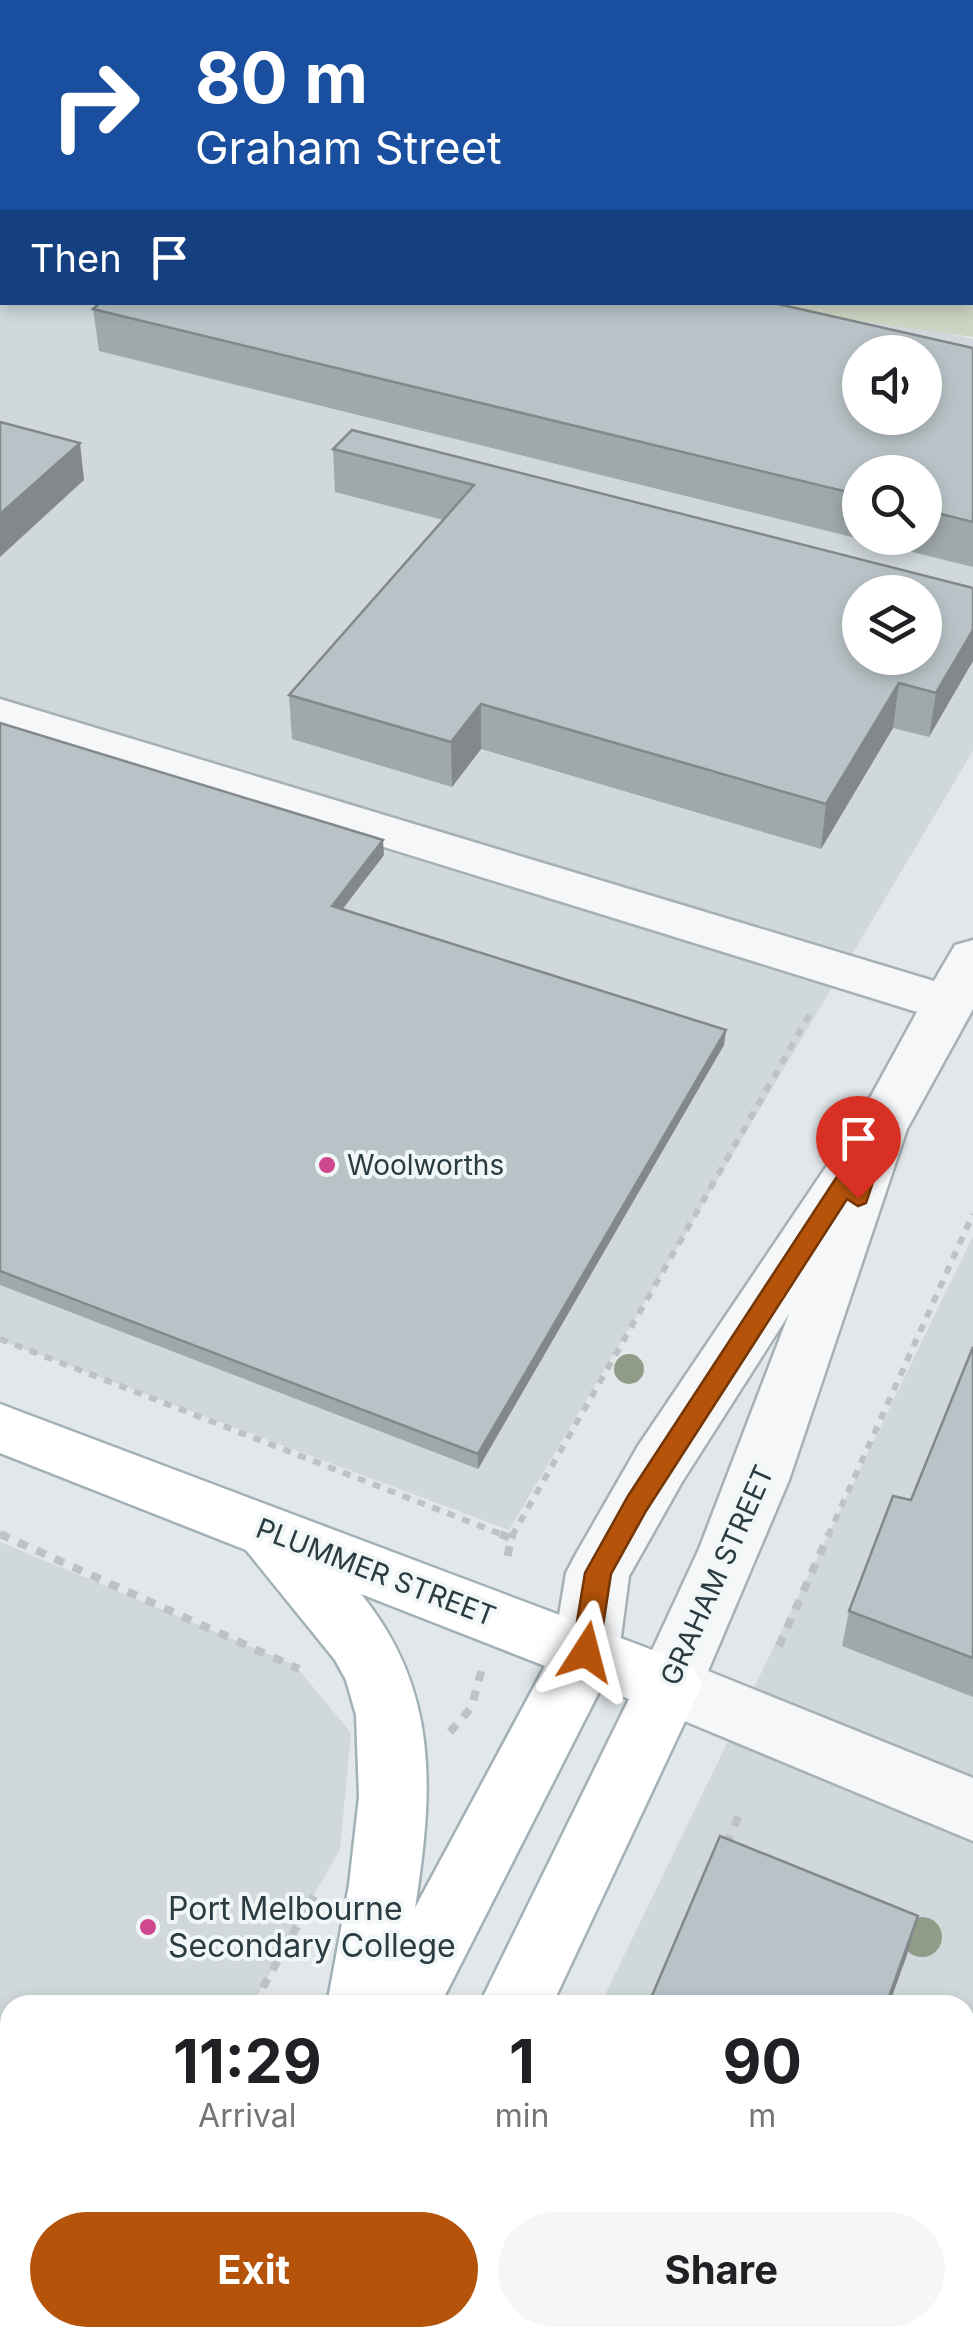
<!DOCTYPE html>
<style>
body{margin:0;font-family:Inter,sans-serif;background:#f6f6f6;color:#202124;height:100vh;display:flex;flex-direction:column;font-size:38px;white-space:nowrap}
*{box-sizing:border-box;margin:0}
p{font-size:32px;color:#757577}
.icon{flex:none;width:55px;height:55px;fill:none;stroke:currentColor;stroke-width:2;stroke-linecap:round;stroke-linejoin:round}
.map{position:relative;flex:1;overflow:hidden}
.drawer{position:absolute;left:0px;top:1995px;width:975px;height:352px;display:flex;flex-direction:column;background:#fff;border-radius:30px 30px 0 0;box-shadow:0 5px 15px #0003}
.drawer>*{flex:none}
.banner{position:absolute;left:0px;top:0px;width:975px;height:305px;box-shadow:0 5px 15px #0003;background:#1a4fa0;color:#fff;overflow:hidden}
.controls{position:absolute;left:842px;top:335px;display:grid;gap:20px}
.controls a{display:grid;place-items:center;width:100px;height:100px;border-radius:50%;background:#fff;box-shadow:0 5px 15px #0003;font-size:50px}
.pin{position:absolute;display:grid;place-items:center;width:85px;height:85px;color:#fff;margin:-102px -42px;border-radius:50% 50% 50% 0;rotate:-45deg;box-shadow:0 0 10px #0007}
.pin .icon{rotate:45deg}
.me{position:absolute;width:110px;margin:-55px;rotate:9deg;stroke-linejoin:round;filter:drop-shadow(0 0 8px #0008)}
.turn{display:flex;align-items:center;gap:35px;height:210px;padding:0 30px;font-size:45px}
.turn .icon{width:130px;height:130px;stroke-width:2.5}
.turn b{display:block;font-size:70px;line-height:85px}
.then{display:flex;align-items:center;height:95px;padding:0 30px;background:#0003;gap:20px;font-size:38px}
.eta{display:flex;justify-content:space-evenly;align-items:center;height:170px;text-align:center}
.eta b{font-size:60px;font-weight:700;line-height:70px}
.primary-button{display:flex;gap:20px;margin-top:auto;padding:20px 30px}
.primary-button a{flex:1;height:115px;border-radius:60px;background:#b45309;color:#fff;font-size:40px;font-weight:700;line-height:115px;text-align:center}
.primary-button a+a{background:#f6f6f6;color:#202124}
.map>svg:first-child{display:block}
.built{fill:#d0d8dc;fill-rule:evenodd}
.green{fill:#cdd4c3}
.lines{fill:none;stroke-linecap:round;stroke-linejoin:round}
.minor-casing{stroke:#a7b1b4;stroke-width:5}
.major-casing{stroke:#a1b1b6;stroke-width:5}
.highway-casing{stroke:#899ba1;stroke-width:5}
.path-far1{stroke:#bcc2c5;stroke-width:6;stroke-dasharray:8 8;stroke-linecap:butt}
.path{stroke:#bcc2c5;stroke-width:8;stroke-dasharray:10 10;stroke-linecap:butt}
.minor{fill:#f5f7f8;fill-rule:evenodd}
.major{fill:#fff;fill-rule:evenodd}
.highway{fill:#fff;fill-rule:evenodd}
.tree{fill:#909c88}
.wall{fill:#9fa8ab;fill-rule:evenodd}
.shaded-wall{fill:#82888b}
.building{fill:#b9c3c7;stroke:#82888b;stroke-width:2.5;fill-rule:evenodd}
.route{fill:#b45309;stroke:#753606;stroke-width:2.5}
.poi-dot{fill:#cf478c;stroke:#f1f6f7;stroke-width:4}
.labels{text-anchor:middle;stroke-width:8;stroke-linejoin:round;paint-order:stroke}
.poi-label{font-size:28px;fill:#2a3b42;stroke:#f1f6f7;text-anchor:start}
.street-label{font-size:28px;fill:#2a3b42;stroke:#f1f6f7}
.near-poi-label{font-size:32px;fill:#2a3b42;stroke:#f1f6f7;text-anchor:start}
</style>
<div class="map">
<svg width="973" height="2346" viewBox="0 0 973 2346">
<rect width="100%" height="100%" fill="#e2e8ea"/>
<path class="built" d="M0,128L2,302H805L973,339V751L509,1530L0,1340ZM860,352H925V418H860ZM860,472H925V538H860ZM860,592H925V658H860Z
M973,1236V2346H434L438,2338H965V2005H600Z
M0,1542L295,1665L351,1733L340,1849L252,2005H10V2338H63L58,2346H0Z"/>
<path class="green" d="M324,0H973V130L972,2Z
M973,229V337L732,303L972,302Z"/>
<g class="lines">
<g class="minor-casing">
<path id="minor" d="M0,699L934,981L955,945L973,940V1009L907,1129L789,1480L708,1671L973,1778V1841L646,1705L636,1685L699,1549L789,1314L682,1482L629,1576L619,1652L609,1672L586,1680L563,1672L553,1652L566,1573L576,1554L638,1446L859,1118L917,1012L0,728Z
M423,2338H515L519,2346H427Z"/>
</g>
<g class="major-casing">
<path id="major" d="M0,1404L692,1665L702,1685L552,2005H479L629,1699L601,1688L440,2005H327L349,1885L359,1797L356,1715L346,1680L335,1660L246,1550L0,1453ZM361,1594L545,1666L415,1908C433,1792 440,1691 361,1594Z
M179,2338H260L256,2346H175Z
M313,2338H393L389,2346H309Z"/>
</g>
<g class="highway-casing">
<path id="highway" d="M241,0H272L273,2H242Z
M0,15H2V34H0Z
M972,154H973V174H972Z"/>
</g>
<path class="path-far1" d="M0,1339L506,1536
M0,1534L5,1536
M512,1536L812,1010
M828,1536L973,1214"/>
<path class="path" d="M0,1534L299,1669
M500,1534L511,1538L506,1565
M511,1538L513,1534
M779,1646L829,1534
M450,1732L471,1708L482,1669
M726,1844L740,1813
M253,2005L314,1896
M62,2346L67,2338"/>
<use href="#minor" class="minor"/>
<use href="#major" class="major"/>
<use href="#highway" class="highway"/>
</g>
<g class="tree">
<circle cx="629" cy="1369" r="15"/>
<circle cx="922" cy="1937" r="20"/>
</g>
<path class="wall" d="M93,309L973,348V567L99,351ZM860,472H925V538H860Z
M333,449L973,588L929,737L893,728L821,849L481,749L452,787L292,739L289,695L443,520L335,492Z
M0,723L384,855L343,909L726,1030L724,1045L478,1469L0,1285Z
M973,1347V1697L842,1646L849,1611L911,1500Z
M753,2338H769L767,2344Z"/>
<path class="shaded-wall" d="M2,248V294L0,296V250Z
M80,443L84,480L0,557V514Z
M973,630V661L929,737L936,693Z
M899,683L893,728L821,849L826,804Z
M481,704V749L452,787L451,742Z
M383,840L384,855L333,921L332,906Z
M726,1030L724,1045L478,1469V1454Z
M918,1916L907,1955L889,2005H886Z"/>
<path class="building" d="M0,100H2V248L0,250Z
M101,302H769L973,348V522L925,510V472H860V495L93,309ZM860,352H925V418H860Z
M0,422L80,443L0,514Z
M352,430L973,588V630L936,693L899,683L826,804L481,704L451,742L289,695L474,485L333,449ZM860,592H925V658H860Z
M0,723L383,840L332,906L726,1030L478,1454L0,1271Z
M973,1347V1658L849,1611L893,1496L911,1500Z
M720,1836L918,1916L886,2005H648Z"/>
<path class="route" d="M880,1120L891,1128L866,1203L858,1206L847,1199L646,1511L611,1574L599,1652L595,1661L586,1664L576,1661L572,1652L585,1573L628,1496L872,1123Z"/>
<g class="poi-dot">
<circle cx="327" cy="1165" r="10"/>
<circle cx="148" cy="1927" r="10"/>
</g>
<g class="labels">
<g class="poi-label">
<text x="347" y="1175">Woolworths</text>
</g>
<g class="street-label">
<text transform="translate(376 1572) rotate(21)" y="10">PLUMMER STREET</text>
<text transform="translate(717 1575) rotate(-66)" y="10">GRAHAM STREET</text>
</g>
<g class="near-poi-label">
<text x="168" y="1920">Port Melbourne<tspan x="168" dy="37">Secondary College</tspan></text>
</g>
</g>
</svg>
<div class="controls">
<a><svg class="icon" aria-label="sound" viewBox="0 0 24 24"><path d="M4 9h4l5-4v14l-5-4H4zM17 9q2 3 0 6"/></svg></a>
<a><svg class="icon" aria-label="search" viewBox="0 0 24 24"><circle cx="10" cy="10" r="6"/><path d="M15 15l6 6"/></svg></a>
<a><svg class="icon" aria-label="layers" viewBox="0 0 24 24"><path d="M12 4l9 5-9 5-9-5zM3 14l9 5 9-5"/></svg></a>
</div>
<div class="pin" style="left:858px;top:1198px;background:#d93025"><svg class="icon" aria-label="arrive" viewBox="0 0 24 24"><path d="M6 21V4h12l-3 4 3 4H6"/></svg></div>
<svg class="me" style="left:586px;top:1652px" viewBox="-20 -20 40 40"><path d="M0-17L14 15 0 8-14 15z" fill="#b45309" stroke="#fff" stroke-width="4"/></svg>
<div class="banner">
<div class="turn"><svg class="icon" aria-label="right" viewBox="0 0 24 24"><path d="M7 20v-9h11M14 6l5 5-5 5"/></svg><div><b>80 m</b>Graham Street</div></div>
<div class="then">Then<svg class="icon" aria-label="arrive" viewBox="0 0 24 24"><path d="M6 21V4h12l-3 4 3 4H6"/></svg></div>
</div>
<section class="drawer">
<div class="eta">
<div><b>11:29</b><p>Arrival</p></div>
<div><b>1</b><p>min</p></div>
<div><b>90</b><p>m</p></div>
</div>
<div class="primary-button"><a>Exit</a><a>Share</a></div>
</section>
</div>
